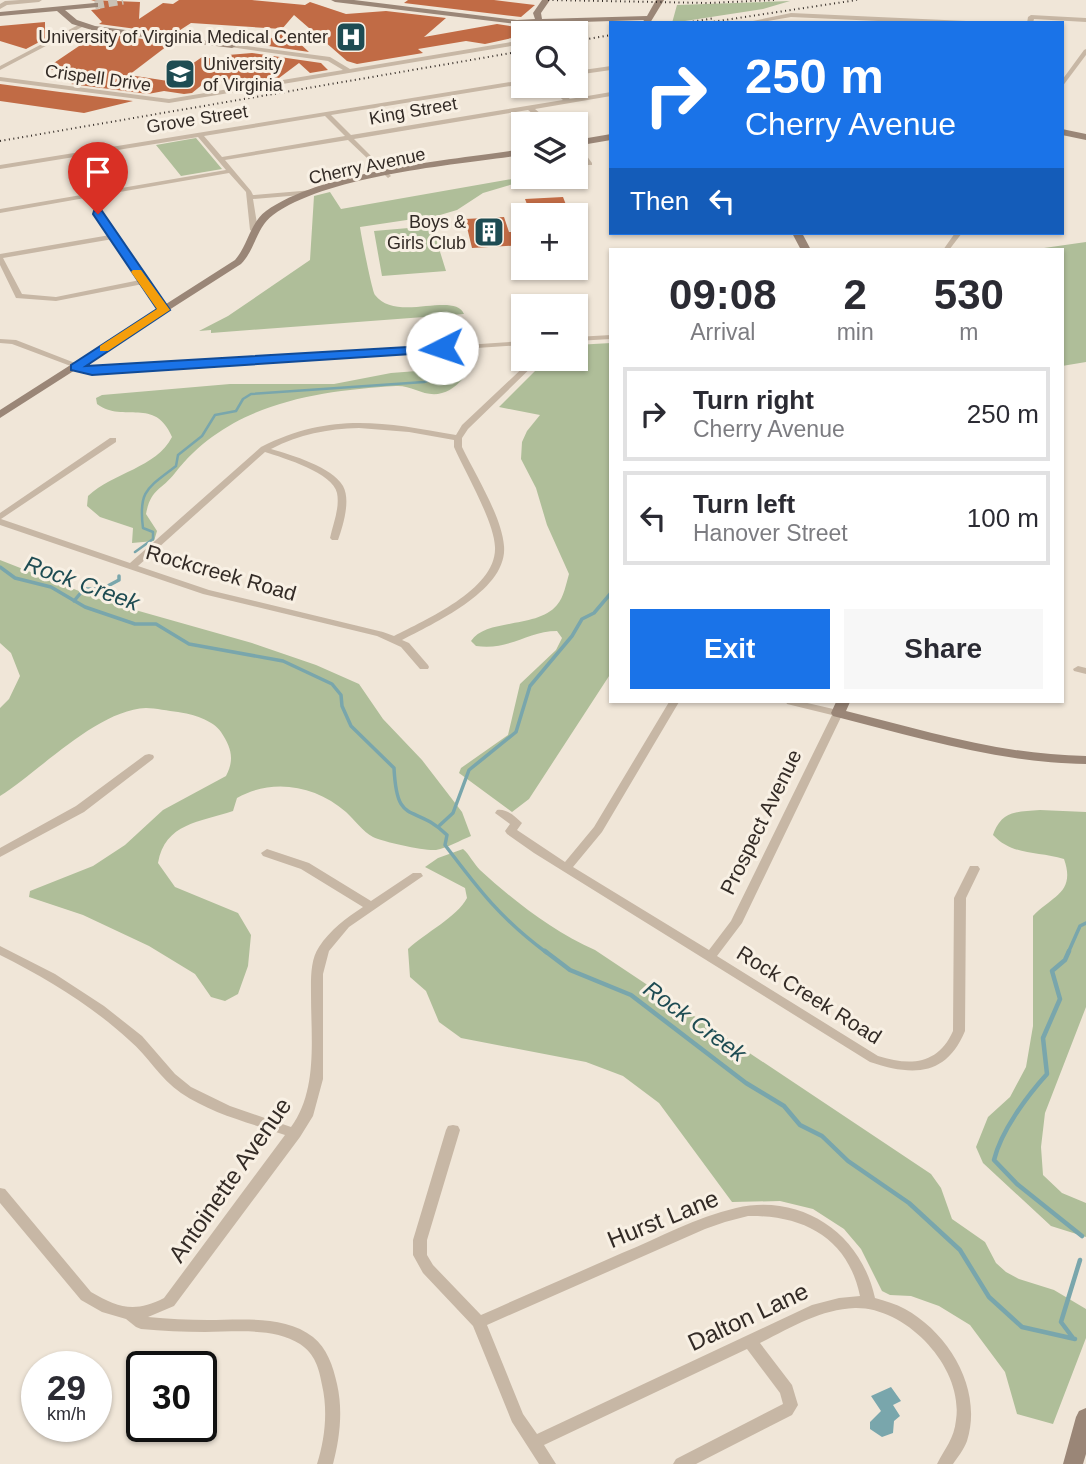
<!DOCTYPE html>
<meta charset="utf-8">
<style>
body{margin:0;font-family:Helvetica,sans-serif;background:#f7f7f7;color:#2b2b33;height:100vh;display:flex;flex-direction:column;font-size:26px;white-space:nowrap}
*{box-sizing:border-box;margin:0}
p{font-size:23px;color:#7c7c81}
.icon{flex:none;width:38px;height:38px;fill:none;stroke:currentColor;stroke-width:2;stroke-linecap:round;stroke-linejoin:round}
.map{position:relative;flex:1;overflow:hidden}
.details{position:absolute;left:609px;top:248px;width:455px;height:455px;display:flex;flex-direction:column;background:#fff;border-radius:0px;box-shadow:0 2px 5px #0004}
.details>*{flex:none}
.guide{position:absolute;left:609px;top:21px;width:455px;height:214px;border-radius:0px;box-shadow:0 2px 5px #0004;background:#1a73e8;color:#fff;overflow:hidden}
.tools{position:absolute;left:511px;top:21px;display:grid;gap:14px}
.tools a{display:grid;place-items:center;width:77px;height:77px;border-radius:0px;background:#fff;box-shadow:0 2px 5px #0004;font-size:35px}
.speed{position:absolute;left:21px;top:1351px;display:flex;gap:14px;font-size:35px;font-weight:700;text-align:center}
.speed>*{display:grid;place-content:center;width:91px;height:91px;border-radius:50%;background:#fff;box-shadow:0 2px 5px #0004;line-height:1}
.speed small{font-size:18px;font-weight:400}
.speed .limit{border:4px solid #111;border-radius:10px;background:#fff;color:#111}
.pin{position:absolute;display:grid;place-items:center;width:60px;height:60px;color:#fff;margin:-72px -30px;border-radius:50% 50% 50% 0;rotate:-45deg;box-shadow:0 0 7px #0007}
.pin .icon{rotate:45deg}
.me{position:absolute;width:77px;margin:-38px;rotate:266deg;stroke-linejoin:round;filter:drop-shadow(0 0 5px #0008)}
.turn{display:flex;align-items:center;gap:24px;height:147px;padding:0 21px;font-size:32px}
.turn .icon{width:91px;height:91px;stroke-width:2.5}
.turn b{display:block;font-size:49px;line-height:60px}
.then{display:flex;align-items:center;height:66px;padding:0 21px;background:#0003;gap:14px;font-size:26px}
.eta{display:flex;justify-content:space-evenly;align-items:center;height:119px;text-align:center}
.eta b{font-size:42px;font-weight:600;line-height:49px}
.cta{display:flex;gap:14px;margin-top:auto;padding:14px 21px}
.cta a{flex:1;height:80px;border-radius:0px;background:#1a73e8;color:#fff;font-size:28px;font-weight:600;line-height:80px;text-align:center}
.cta a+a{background:#f7f7f7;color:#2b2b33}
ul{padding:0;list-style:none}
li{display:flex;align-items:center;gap:21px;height:94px;margin:0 14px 10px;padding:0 7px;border:4px solid #e1e1e2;border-radius:0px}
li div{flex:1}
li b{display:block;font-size:26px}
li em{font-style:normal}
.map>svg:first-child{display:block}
.green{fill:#afbe99}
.water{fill:#79a6ac}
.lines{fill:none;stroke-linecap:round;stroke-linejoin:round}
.stream-far2{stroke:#79a6ac;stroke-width:2.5}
.stream-far1{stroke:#79a6ac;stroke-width:3.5}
.stream{stroke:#79a6ac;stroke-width:4.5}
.building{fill:#c16b45}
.secondary-tunnel{stroke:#cac1b4;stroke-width:9;stroke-dasharray:9 4.5;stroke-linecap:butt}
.street{fill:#c7b7a5;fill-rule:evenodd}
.secondary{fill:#9a8677;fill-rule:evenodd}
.rail{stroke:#332b26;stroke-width:2;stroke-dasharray:1 3.5;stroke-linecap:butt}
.route{fill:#1a73e8;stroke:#114b97;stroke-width:2}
.slow{fill:#f59e0b}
.labels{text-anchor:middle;stroke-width:6;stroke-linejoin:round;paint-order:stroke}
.far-poi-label{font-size:18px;fill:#332b26;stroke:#f8f0e4;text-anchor:end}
.far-street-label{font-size:18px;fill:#332b26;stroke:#f8f0e4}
.street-label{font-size:21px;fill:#332b26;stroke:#f8f0e4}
.water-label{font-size:23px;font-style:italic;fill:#1e4c53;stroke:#f8f0e4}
.near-street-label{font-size:24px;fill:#332b26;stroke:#f8f0e4}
</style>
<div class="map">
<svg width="1086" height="1464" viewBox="0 0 1086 1464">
<rect width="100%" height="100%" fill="#f0e6d8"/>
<path class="green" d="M790,1L763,9L672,23L677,5Z
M196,138L222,169L181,176L156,145Z
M523,177H537L483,193L457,210L440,215L360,227C361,235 372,291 375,295C396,323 454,291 464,314L211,333V330L199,331L228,316L310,260L314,196L330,192L341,209Z
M432,226L446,271L382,276L374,231Z
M1086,242V362L1062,366V250H1030Z
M611,343V673L529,799L512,812L459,773L461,768L508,735L520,684L556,650L562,638L557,631C528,631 509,651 476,646L471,641C486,618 537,629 557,605C564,597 566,584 569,574L547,525L536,488L521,459L522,442L527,431L540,415L499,407L547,359H576V345Z
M456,368L464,369L467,374C460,382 453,390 442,393C425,398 412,385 396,386C314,391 229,404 175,473C161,491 151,488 146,514L157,531L154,541L132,543L133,528L100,517L87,506L88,496C114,472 156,468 172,437C155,396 124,424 97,404L96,398L102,395L230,384H334L391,373Z
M0,560L107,602L252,643L316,665L359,684L383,719L422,760L462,812L471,836C461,840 447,848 436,850C424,851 384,842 373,837C363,832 354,819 346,812C315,785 272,778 237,798L233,811C200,822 165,823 158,863L175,887L238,913L251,935L248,966L238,994L225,1001L211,997L195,974L149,946L83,915L29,897L30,891L93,866L125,845L163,810L226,776C235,759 231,747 221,732C213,720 192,714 178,712C168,711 156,708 146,708C97,710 40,771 0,796V708L9,699L20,676L11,653L0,643Z
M1040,810L1086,812V1007L1045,1113L1041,1147L1043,1175L1062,1193L1086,1203V1237L1051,1226L983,1163L976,1147L988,1117L1010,1097L1026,1067L1033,1026V916C1052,896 1076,893 1064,859C1037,851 1013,856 993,835C1002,810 1016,812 1040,810Z
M463,849C470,855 473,863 480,870C514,901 552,931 595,950L931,1174L941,1188L952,1219L985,1242L996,1263L1006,1272L1019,1279L1054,1290L1086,1309V1338L1053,1424L1017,1414L1005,1372L970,1325L939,1306L911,1296L890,1295L882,1291L861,1249L844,1229L813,1209L780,1201L732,1202L659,1103L623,1076L586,1062L461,1038L439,1022L426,991L410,977L408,949C425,933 457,917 467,898L465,888L425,867L438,858Z"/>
<path class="water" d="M891,1387L901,1401L893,1405L900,1416L894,1421L893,1433L882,1437L870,1429V1422L881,1411L871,1396Z"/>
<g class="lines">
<path class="stream-far2" d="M135,552L153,539V532L143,528C138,490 148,488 176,466L178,455L202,436L215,415L236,411L243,399L251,394L424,382L458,371"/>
<path class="stream-far1" d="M0,567L15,578L51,587L85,607L135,624H156L189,644L283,661L332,684L341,695L342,706L351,726L394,768C397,828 413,802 447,835L445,845C479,890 501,919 547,953
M74,601L84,589H102L119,580V576
M440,825L453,813L469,770L516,732L530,686L572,636L582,619L594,613L611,593
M1068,953L1080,926L1086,923"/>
<path class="stream" d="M545,951L570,970L631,995L746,1083L784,1106L800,1125L822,1136L848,1161L909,1203L960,1250L989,1297L1022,1327L1075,1339
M1069,951L1065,960L1052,971L1060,999L1043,1038L1047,1074C1027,1096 1001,1131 994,1160L1017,1184L1082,1236
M1073,1338L1061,1322L1080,1260"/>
</g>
<path class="building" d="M91,0L140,2L139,19L163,3L173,4L179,0H252L305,5L310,2L346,14L386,11L446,18L424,37L497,24L516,27L512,30L534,33L485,44L466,41L418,49L423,53L357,64L347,61L294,15L282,29L191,23L174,34L99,24L102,22L91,10L100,9L101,3Z
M408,0H494L535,5L521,17L404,3Z
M45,22V39L26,49L0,41V26Z
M284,29L309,52L262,45Z
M85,31L171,43L129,75L168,81L202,57L222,60L228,55L252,53L321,63L328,70L310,73L299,63L279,78L269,76L264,81L243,84L208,80L192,93L184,94L164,91L148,94L71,84L84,74L45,69L82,44L67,42Z
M0,84L60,92L133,101L84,113L0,101Z
M563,197L570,215H531L525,199Z
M504,217L509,232H523V245L472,248L465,219Z"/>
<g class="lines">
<path class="secondary-tunnel" d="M95,5L123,0"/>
<path class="street" d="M20,0H42L39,2L7,5L0,9V4L5,1Z
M791,13L966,21L969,23H922L791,17L757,23H743Z
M1031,15L1086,18V22L1034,19L1033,23H1027L1028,17Z
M537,21H541L551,33H545L536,22Z
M82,23L84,24V26L0,70V66Z
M523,40V44L169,103L0,81V77L169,99L343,70L328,61L230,47L229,46L232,44L330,57L350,69Z
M1086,49V55L1062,87V80L1084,50Z
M611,66V70L576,75V71Z
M523,80V84L331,115L351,135L563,100L548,86H554L570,99L611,92V96L535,109L553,124H546L528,110L354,139L391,176L388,178L348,140L225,160L251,191L253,195L313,190L316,192L313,194L253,199L258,230L254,232L250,230L246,192L229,173L91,197L168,310L167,312H161L143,284L56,301L16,298L0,265V254L110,235L85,198L0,213V209L226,170L198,137L0,169V165ZM325,116L345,136L222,157L204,136ZM113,239L140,280L56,297L22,294L3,258Z
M576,143L578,144L592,163V165H588L576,149Z
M955,233H962L949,250H943Z
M611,335V339L576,341V337Z
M0,339L16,340L93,370L523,341V345L92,374L12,344L0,343Z
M532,359H540L468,429L462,438V447C475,474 502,517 504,546C508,590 434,623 402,640L409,643L428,665L429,667L428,669H420L401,647L377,636L203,594L0,525V513L110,438H116V442L1,519L130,563L261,447C330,412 383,422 456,435L462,425ZM359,428L409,432L454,440V447C465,472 494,521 495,547C497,589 425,620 394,636L383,632L209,590L138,566L265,452C284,458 333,473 337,493C340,508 333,524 330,538L332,540H338C343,526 351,500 343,486C332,467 292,455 271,449C300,434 327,429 359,428Z
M1078,666L1086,668V674L1074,671L1073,669Z
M669,702H679L602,832L573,867L709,950L731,921L832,715L787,704L786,702H803L842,711L843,713L742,923L717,956L878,1056C910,1066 938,1065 953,1031L954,898L970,866H978L980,869L966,898L965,1031C946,1077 912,1076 870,1062L534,853L507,834L505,831L510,824L495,813L497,810C506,808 516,817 522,823L517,830L565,862L594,827Z
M149,754L153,755L154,757L153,759L84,812L0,857V848L76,806L145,755Z
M267,849L309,863L371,901L413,873H421L423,876L349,927L329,951L323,974V1079L313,1116L300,1137L174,1306L148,1317C168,1319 188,1320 208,1320C241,1320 285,1315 313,1337C327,1348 333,1366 337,1384C343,1410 340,1438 333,1464H317C325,1439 328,1411 322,1385C319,1368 315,1354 300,1344C274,1327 235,1332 205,1332C184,1332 162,1331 141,1329L136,1327L126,1319L102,1312L81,1300L0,1203V1188L5,1189L91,1292C118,1308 135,1313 164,1298L285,1135C250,1123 212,1114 181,1093C160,1079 148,1056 129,1040C91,1005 46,978 0,955V946L55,974L104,1006L142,1036L175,1074L191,1087L230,1106L291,1127C318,1090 311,1039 311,995C311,980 310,960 319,947C330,930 346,918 363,907L301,869L263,856L261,853Z
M453,1125L458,1126L460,1130L427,1240V1255L433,1265L481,1315C528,1294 575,1274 622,1253C659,1238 696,1217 736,1208C801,1193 861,1233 875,1298C885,1301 896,1304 905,1309C950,1334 983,1390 967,1441C964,1449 958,1457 953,1464H937C945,1448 954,1439 956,1420C964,1368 907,1307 855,1308C821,1309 790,1328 760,1343L792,1385L798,1405L792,1415L696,1464H673L676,1459L783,1404L780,1393L747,1349L544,1445L556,1464H539L512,1422L473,1326L423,1273L413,1255V1240L446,1130L448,1126ZM748,1216C804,1215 848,1238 860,1296L839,1298L812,1305L537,1434L523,1414L487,1325L705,1229L725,1222Z"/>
<path class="secondary" d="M331,0H354L517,20L535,19L533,13L542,0H550L541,13L542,19L647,16L656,0H664L650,23H642L644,20L517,24L335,2Z
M95,3H98V7L65,10L77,20L95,26L232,44L236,46L232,48L95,31L72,24L57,11L0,16V12Z
M1062,129L1086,134V140L1062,135Z
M611,134V140L576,146V140Z
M523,149V155C455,165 328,175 273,215C257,226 255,250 241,264L0,418V410L235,260C248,245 250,223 266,211C323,170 453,160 523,149Z
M792,233H802L811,250H801Z
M836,702H850L846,711C926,731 1003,755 1086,756V764C999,763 917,737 833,716L831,713Z
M1086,1408V1454L1083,1464H1063L1076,1417L1079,1411Z"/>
<path class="rail" d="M548,0L708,3L774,0
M684,23L715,18
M705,23L857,0
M576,41L611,35
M0,141L523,51"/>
</g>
<path class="route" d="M94,211H102L170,310L86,366L442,345L448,348L442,352L92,375L71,370V365L157,309L93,214Z"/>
<path class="slow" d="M133,270H141L170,310L108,351H100V346L157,309L131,272Z"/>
<defs>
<g id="hospital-square" transform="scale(1.575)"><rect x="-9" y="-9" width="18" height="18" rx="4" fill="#1e4c53" stroke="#f8f0e4"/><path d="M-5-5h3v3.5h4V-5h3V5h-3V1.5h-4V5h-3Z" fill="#fff"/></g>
<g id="university-square" transform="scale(1.575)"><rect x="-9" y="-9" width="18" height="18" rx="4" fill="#1e4c53" stroke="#f8f0e4"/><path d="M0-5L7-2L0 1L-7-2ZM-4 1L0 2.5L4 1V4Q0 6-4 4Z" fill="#fff"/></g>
<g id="building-square" transform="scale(1.575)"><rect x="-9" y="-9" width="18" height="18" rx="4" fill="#1e4c53" stroke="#f8f0e4"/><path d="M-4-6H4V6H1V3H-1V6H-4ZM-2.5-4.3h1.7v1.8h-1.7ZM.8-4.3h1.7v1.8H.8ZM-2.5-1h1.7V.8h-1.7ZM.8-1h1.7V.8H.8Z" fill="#fff"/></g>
</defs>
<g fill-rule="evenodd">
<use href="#hospital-square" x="351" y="37"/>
<use href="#university-square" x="180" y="74"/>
<use href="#building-square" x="489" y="232"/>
</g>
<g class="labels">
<g class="far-poi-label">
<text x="328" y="43">University of Virginia Medical Center</text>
<text x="203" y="70" text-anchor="start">University<tspan x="203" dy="21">of Virginia</tspan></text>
<text x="466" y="228">Boys &amp;<tspan x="466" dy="21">Girls Club</tspan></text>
</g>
<g class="far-street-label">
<text transform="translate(98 78) rotate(8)" y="6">Crispell Drive</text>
<text transform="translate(413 111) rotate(-10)" y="6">King Street</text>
<text transform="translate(197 119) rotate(-9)" y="6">Grove Street</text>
<text transform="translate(367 166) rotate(-12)" y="6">Cherry Avenue</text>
</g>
<g class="street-label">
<text transform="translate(221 573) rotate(16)" y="7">Rockcreek Road</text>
<text transform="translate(761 822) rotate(-64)" y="7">Prospect Avenue</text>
<text transform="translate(809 995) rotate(32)" y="7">Rock Creek Road</text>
</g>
<g class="water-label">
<text transform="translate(82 583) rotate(20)" y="8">Rock Creek</text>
<text transform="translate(695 1021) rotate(36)" y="8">Rock Creek</text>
</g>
<g class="near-street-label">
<text transform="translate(230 1180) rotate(-55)" y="8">Antoinette Avenue</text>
<text transform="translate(663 1219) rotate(-22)" y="8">Hurst Lane</text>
<text transform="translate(748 1317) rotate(-25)" y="8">Dalton Lane</text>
</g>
</g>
</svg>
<div class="tools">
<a><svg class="icon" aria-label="search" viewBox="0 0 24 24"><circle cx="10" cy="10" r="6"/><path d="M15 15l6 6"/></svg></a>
<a><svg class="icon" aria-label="layers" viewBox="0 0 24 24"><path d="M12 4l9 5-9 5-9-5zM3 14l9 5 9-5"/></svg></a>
<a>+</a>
<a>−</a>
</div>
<div class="speed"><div>29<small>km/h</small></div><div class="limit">30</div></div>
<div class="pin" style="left:98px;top:214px;background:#d93025"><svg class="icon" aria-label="arrive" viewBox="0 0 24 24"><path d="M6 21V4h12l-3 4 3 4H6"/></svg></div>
<svg class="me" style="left:442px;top:348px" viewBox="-20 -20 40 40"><circle r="19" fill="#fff"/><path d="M0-13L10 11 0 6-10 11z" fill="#1a73e8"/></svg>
<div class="guide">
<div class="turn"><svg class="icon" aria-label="right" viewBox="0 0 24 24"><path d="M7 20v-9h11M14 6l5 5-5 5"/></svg><div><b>250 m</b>Cherry Avenue</div></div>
<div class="then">Then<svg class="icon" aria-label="left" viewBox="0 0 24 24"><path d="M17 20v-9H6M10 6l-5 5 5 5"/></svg></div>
</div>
<section class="details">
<div class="eta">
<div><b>09:08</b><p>Arrival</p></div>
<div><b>2</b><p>min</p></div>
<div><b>530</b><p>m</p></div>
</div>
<ul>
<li><svg class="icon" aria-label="right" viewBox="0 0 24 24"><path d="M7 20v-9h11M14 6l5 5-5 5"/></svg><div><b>Turn right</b><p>Cherry Avenue</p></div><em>250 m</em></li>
<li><svg class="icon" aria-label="left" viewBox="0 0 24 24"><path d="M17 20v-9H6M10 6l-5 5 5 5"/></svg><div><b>Turn left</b><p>Hanover Street</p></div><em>100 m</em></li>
</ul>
<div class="cta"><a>Exit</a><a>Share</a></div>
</section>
</div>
